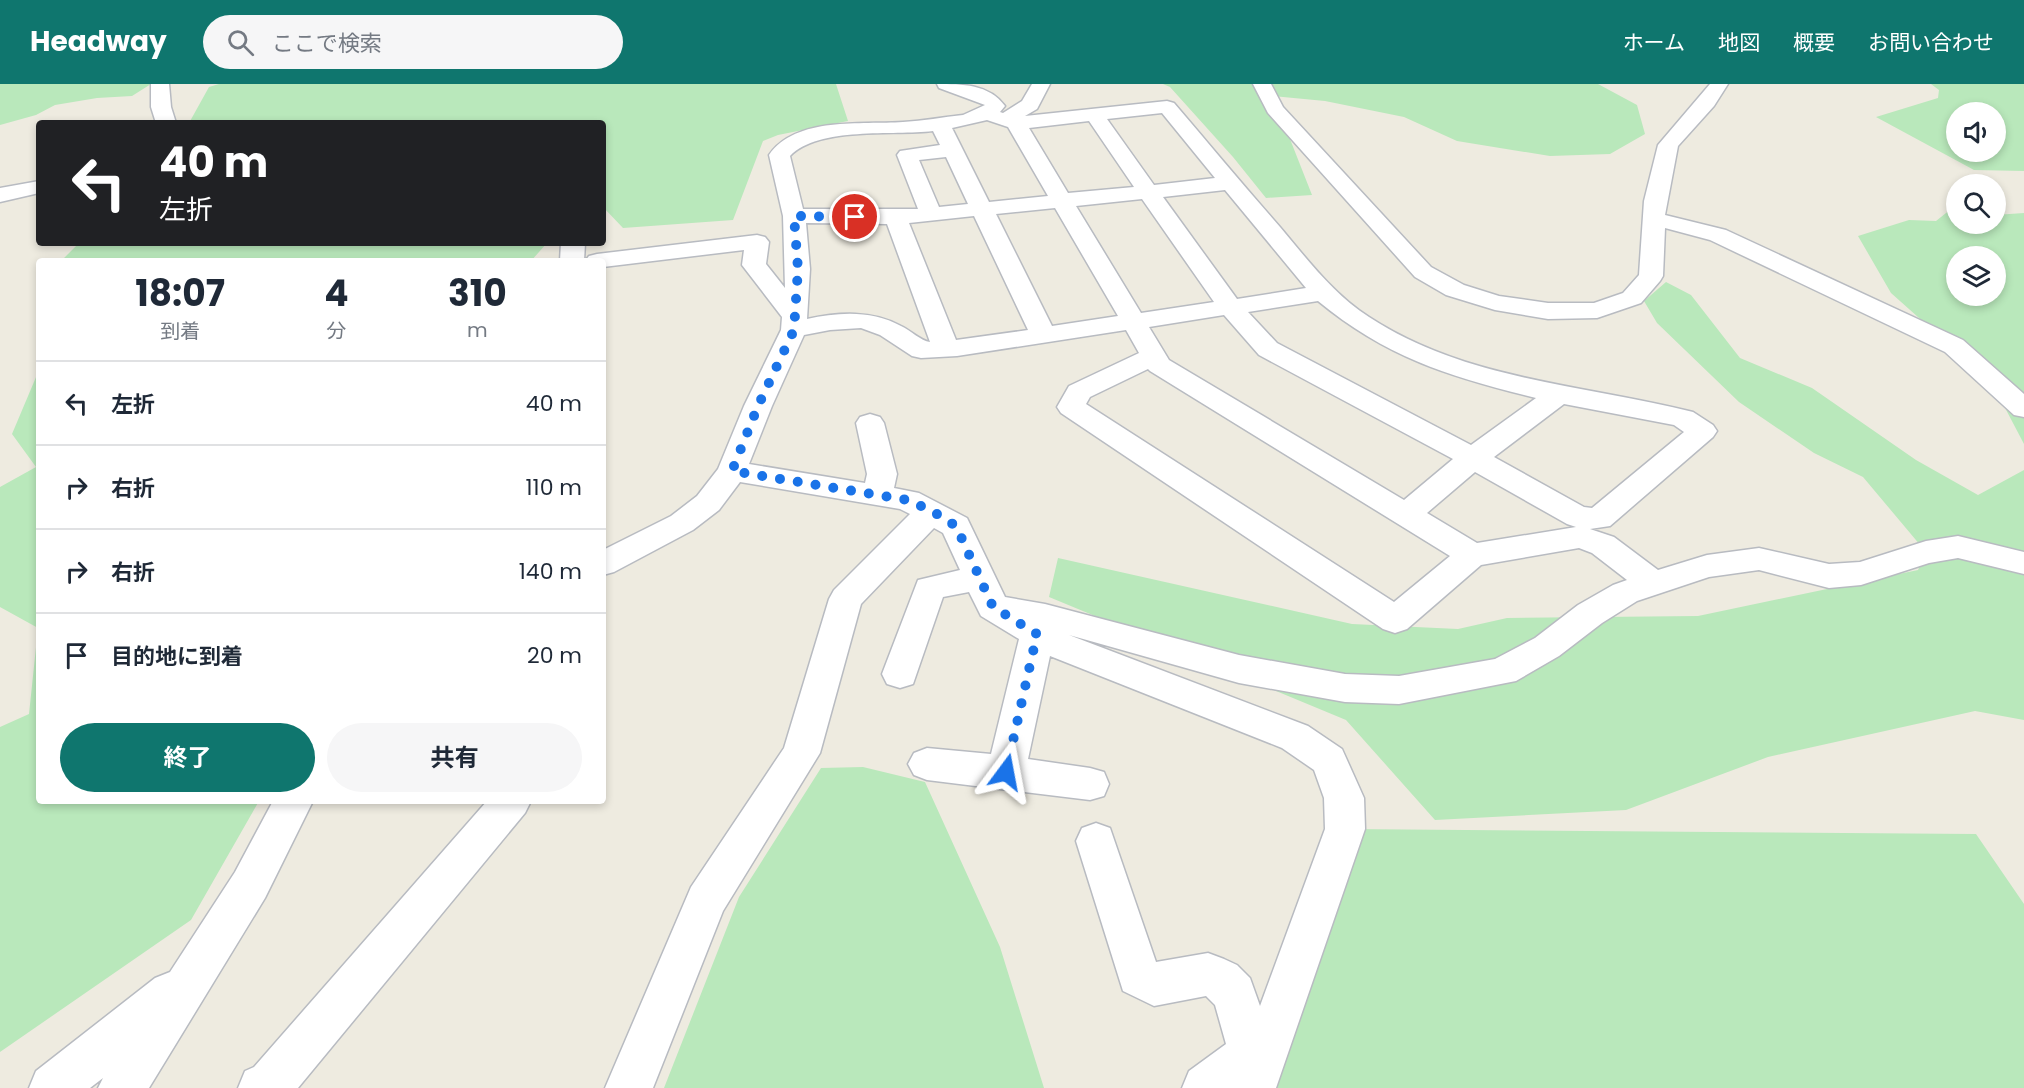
<!DOCTYPE html>
<html lang="ja">
<meta charset="utf-8">
<style>
body{margin:0;font-family:Poppins,"Noto Sans JP",sans-serif;background:#f6f6f7;color:#1f2937;height:100vh;display:flex;flex-direction:column;font-size:22px;white-space:nowrap}
*{box-sizing:border-box;margin:0}
p{font-size:20px;color:#747a83}
.icon{flex:none;width:33px;height:33px;fill:none;stroke:currentColor;stroke-width:2;stroke-linecap:round;stroke-linejoin:round}
.map{position:relative;flex:1;overflow:hidden}
.sheet{position:absolute;left:36px;top:174px;width:570px;height:546px;display:flex;flex-direction:column;background:#fff;border-radius:6px;box-shadow:0 3px 9px #0003}
.sheet>*{flex:none}
.top-card{position:absolute;left:36px;top:36px;width:570px;height:126px;border-radius:6px;box-shadow:0 3px 9px #0003;background:#202124;color:#fff;overflow:hidden}
.controls{position:absolute;left:1946px;top:18px;display:grid;gap:12px}
.controls a{display:grid;place-items:center;width:60px;height:60px;border-radius:50%;background:#fff;box-shadow:0 3px 9px #0003;font-size:30px}
.pin{position:absolute;display:grid;place-items:center;width:51px;height:51px;color:#fff;margin:-26px;border:3px solid #fff;border-radius:50%;box-shadow:0 2px 6px #0007}
.me{position:absolute;width:66px;margin:-33px;rotate:13deg;stroke-linejoin:round;filter:drop-shadow(0 0 4px #0008)}
.turn{display:flex;align-items:center;gap:21px;height:126px;padding:0 24px;font-size:27px}
.turn .icon{width:78px;height:78px;stroke-width:2.5}
.turn b{display:block;font-size:42px;line-height:51px}
.eta{display:flex;justify-content:space-evenly;align-items:center;height:102px;text-align:center}
.eta b{font-size:36px;font-weight:700;line-height:42px}
.primary-button{display:flex;gap:12px;margin-top:auto;padding:12px 24px}
.primary-button a{flex:1;height:69px;border-radius:36px;background:#0f766e;color:#fff;font-size:24px;font-weight:700;line-height:69px;text-align:center}
.primary-button a+a{background:#f6f6f7;color:#1f2937}
ul{padding:0;list-style:none}
li{display:flex;align-items:center;gap:18px;height:84px;padding:0 24px;border-top:2px solid #e0e1e3}
li div{flex:1}
li b{display:block;font-size:22px}
li em{font-style:normal}
header{display:flex;align-items:center;gap:36px;box-sizing:border-box;height:84px;padding:0 30px;background:#0f766e;color:#fff}
header strong{font-size:28px}
nav{display:flex;gap:33px;margin-inline-start:auto;font-size:21px}
.search{width:420px;height:54px;background:#f6f6f7;display:flex;align-items:center;gap:15px;box-sizing:border-box;padding:0 21px;border-radius:33px;color:#747a83;font-size:22px}
.map>svg:first-child{display:block}
.green{fill:#b9e8bb;fill-rule:evenodd}
.lines{fill:none;stroke-linecap:round;stroke-linejoin:round}
.minor-casing{stroke:#b8bbc1;stroke-width:3}
.minor{fill:#fff;fill-rule:evenodd}
.route{stroke:#1a73e8;stroke-width:10;stroke-dasharray:0 18}
</style>
<header>
<strong>Headway</strong>
<div class="search"><svg class="icon" aria-label="search" viewBox="0 0 24 24"><circle cx="10" cy="10" r="6"/><path d="M15 15l6 6"/></svg>ここで検索</div>
<nav><a>ホーム</a><a>地図</a><a>概要</a><a>お問い合わせ</a></nav>
</header>
<div class="map">
<svg width="2024" height="1004" viewBox="0 0 2024 1004">
<rect width="100%" height="100%" fill="#eeebe0"/>
<path class="green" d="M0,0H151L132,12L97,14L55,21L36,31L0,41Z
M219,0H836L848,37L778,51L763,57L733,136L623,144L603,123V39H189L209,3Z
M1163,0H1598L1637,21L1645,50L1610,70L1550,72L1457,57L1404,33L1325,17L1263,11L1288,50L1312,111L1266,114L1233,73L1170,3Z
M1931,0H2024V87L1974,86L1876,33L1938,14L1939,6ZM1995,28V68H1956V28Z
M1951,125L1956,126V140H1995V131L2024,129V360L1992,299L1891,209L1858,152L1909,136L1936,137ZM1956,172H1995V212H1956Z
M79,159H547L531,177H61Z
M1666,198L1691,211L1740,274L1812,304L1916,376L1978,411L2024,386V636L1975,627L1768,673L1626,726L1435,736L1346,636L1049,513L1058,474L1352,540L1458,545L1507,534L1698,532L1918,486L1926,468L1863,393L1814,369L1739,318L1657,239L1644,217Z
M39,286V717H259L191,836L0,968V643L29,630L38,544L0,523V403L36,383L12,350Z
M863,683L925,698L1000,863L1044,1004H664L739,813L821,684Z
M1345,745L1976,750L2024,820V1004H1276Z"/>
<g class="lines">
<g class="minor-casing">
<path id="minor" d="M151,0H169L171,23L176,39H156L151,23Z
M937,0C962,0 989,0 1005,22L1000,28L1003,29L1022,17L1032,0H1050L1037,25L1025,32L1167,17L1174,19C1209,60 1244,102 1280,143C1307,175 1333,210 1369,233C1467,297 1583,300 1693,328L1713,341L1717,347L1713,353L1610,442L1590,445L1614,453L1658,486L1707,471L1759,464L1829,480L1860,478L1926,457L1958,452L2024,468V490L1958,474L1929,479L1861,501L1829,504L1759,486L1709,493L1637,517L1602,539L1559,572L1516,597L1399,620L1345,618L1239,599L1069,551L1308,642L1342,665L1364,714L1365,745L1276,1004H1182L1189,987L1226,960L1215,921L1206,912L1154,922L1123,907L1076,757L1082,744L1096,739L1110,744L1156,878L1208,869L1224,875L1237,881L1250,894L1260,922L1325,745L1324,714L1314,686L1282,664L1050,572L1028,675L1090,684L1104,688L1109,700L1104,712L1090,716L927,696L914,691L908,680L914,669L927,664L991,670L1019,555L981,532L969,508L943,513L913,600L900,604L887,600L882,590L918,496L960,486L943,449L934,444L861,520L820,669L723,827L653,1004H605L691,803L784,664L829,515L834,506L910,430L900,425L740,398L719,426L693,446L614,488L603,491V466L671,432L697,412L718,385L744,322L781,246L782,233L742,181L744,166L603,183V177H585L589,172L597,170L757,151L765,153L769,158L766,180L785,204L783,132L769,71C796,32 862,41 903,38C923,37 943,33 963,31L985,21L939,4ZM1162,29L1215,94L1154,101L1107,35ZM987,36L1008,43L1048,112L989,118L952,44ZM1089,37L1134,103L1068,109L1029,44ZM933,47L940,61L900,67L897,71L918,125H803L790,72C819,42 893,52 933,47ZM946,73L968,120L939,123L919,76ZM1225,106L1306,204L1237,215L1163,113ZM1142,115L1214,218L1141,229L1076,122ZM1055,124L1118,232L1052,242L996,130ZM974,132L1028,246L956,256L909,139ZM806,139L887,140L930,258C921,257 910,246 901,242C872,226 839,228 807,235L810,185ZM1318,217C1387,274 1451,293 1536,314L1471,361L1277,259L1248,228ZM1224,231L1259,271L1453,375L1404,416L1169,276L1149,243ZM861,244L880,251L912,272L921,274L957,272L1126,246L1139,269L1069,302L1057,323L1061,329L1383,545L1395,549L1407,545L1481,481L1579,464L1592,469L1627,496L1613,501L1578,521L1535,554L1495,575L1399,592L1345,590L1239,571L1045,520L1005,513L967,434L919,409L894,404L897,390L884,339L880,333L870,330L860,333L856,339L867,390L865,399L749,380L772,322L804,251L830,246ZM1148,285L1150,287L1450,472L1394,518L1086,320L1090,313ZM1564,320L1674,341L1684,348L1592,424L1584,423L1494,373ZM1475,388L1567,440L1576,443L1477,459L1427,429Z
M1253,0H1271L1283,23L1431,183L1464,201L1499,212L1548,219H1594L1623,209L1639,191L1644,117L1658,61L1710,0H1728L1714,22L1678,62L1665,131L1726,146L1963,256L2024,310V333L2014,331L1945,268L1710,156L1665,144L1663,192L1660,197L1641,219L1597,234L1548,235L1495,226L1446,211L1415,193L1268,29Z
M39,97V109L0,118V104Z
M561,159H585L584,177H560Z
M273,717H313L265,814L149,1004H98L103,994L90,1004H29L36,987L155,894L170,888L235,788Z
M487,717H531L525,729L298,1004H238L245,987L254,983Z"/>
</g>
<use href="#minor" class="minor"/>
</g>
<g class="lines">
<path class="route" d="M855,133L794,132L798,185L794,246L758,322L732,387L908,416L932,427L956,442L993,523L1037,550L1006,688"/>
</g>
</svg>
<div class="controls">
<a><svg class="icon" aria-label="sound" viewBox="0 0 24 24"><path d="M4 9h4l5-4v14l-5-4H4zM17 9q2 3 0 6"/></svg></a>
<a><svg class="icon" aria-label="search" viewBox="0 0 24 24"><circle cx="10" cy="10" r="6"/><path d="M15 15l6 6"/></svg></a>
<a><svg class="icon" aria-label="layers" viewBox="0 0 24 24"><path d="M12 4l9 5-9 5-9-5zM3 14l9 5 9-5"/></svg></a>
</div>
<div class="pin" style="left:855px;top:133px;background:#d93025"><svg class="icon" aria-label="arrive" viewBox="0 0 24 24"><path d="M6 21V4h12l-3 4 3 4H6"/></svg></div>
<svg class="me" style="left:1006px;top:688px" viewBox="-20 -20 40 40"><path d="M0-17L14 15 0 8-14 15z" fill="#1a73e8" stroke="#fff" stroke-width="4"/></svg>
<div class="top-card">
<div class="turn"><svg class="icon" aria-label="left" viewBox="0 0 24 24"><path d="M17 20v-9H6M10 6l-5 5 5 5"/></svg><div><b>40 m</b>左折</div></div>
</div>
<section class="sheet">
<div class="eta">
<div><b>18:07</b><p>到着</p></div>
<div><b>4</b><p>分</p></div>
<div><b>310</b><p>m</p></div>
</div>
<ul>
<li><svg class="icon" aria-label="left" viewBox="0 0 24 24"><path d="M17 20v-9H6M10 6l-5 5 5 5"/></svg><div><b>左折</b></div><em>40 m</em></li>
<li><svg class="icon" aria-label="right" viewBox="0 0 24 24"><path d="M7 20v-9h11M14 6l5 5-5 5"/></svg><div><b>右折</b></div><em>110 m</em></li>
<li><svg class="icon" aria-label="right" viewBox="0 0 24 24"><path d="M7 20v-9h11M14 6l5 5-5 5"/></svg><div><b>右折</b></div><em>140 m</em></li>
<li><svg class="icon" aria-label="arrive" viewBox="0 0 24 24"><path d="M6 21V4h12l-3 4 3 4H6"/></svg><div><b>目的地に到着</b></div><em>20 m</em></li>
</ul>
<div class="primary-button"><a>終了</a><a>共有</a></div>
</section>
</div>
